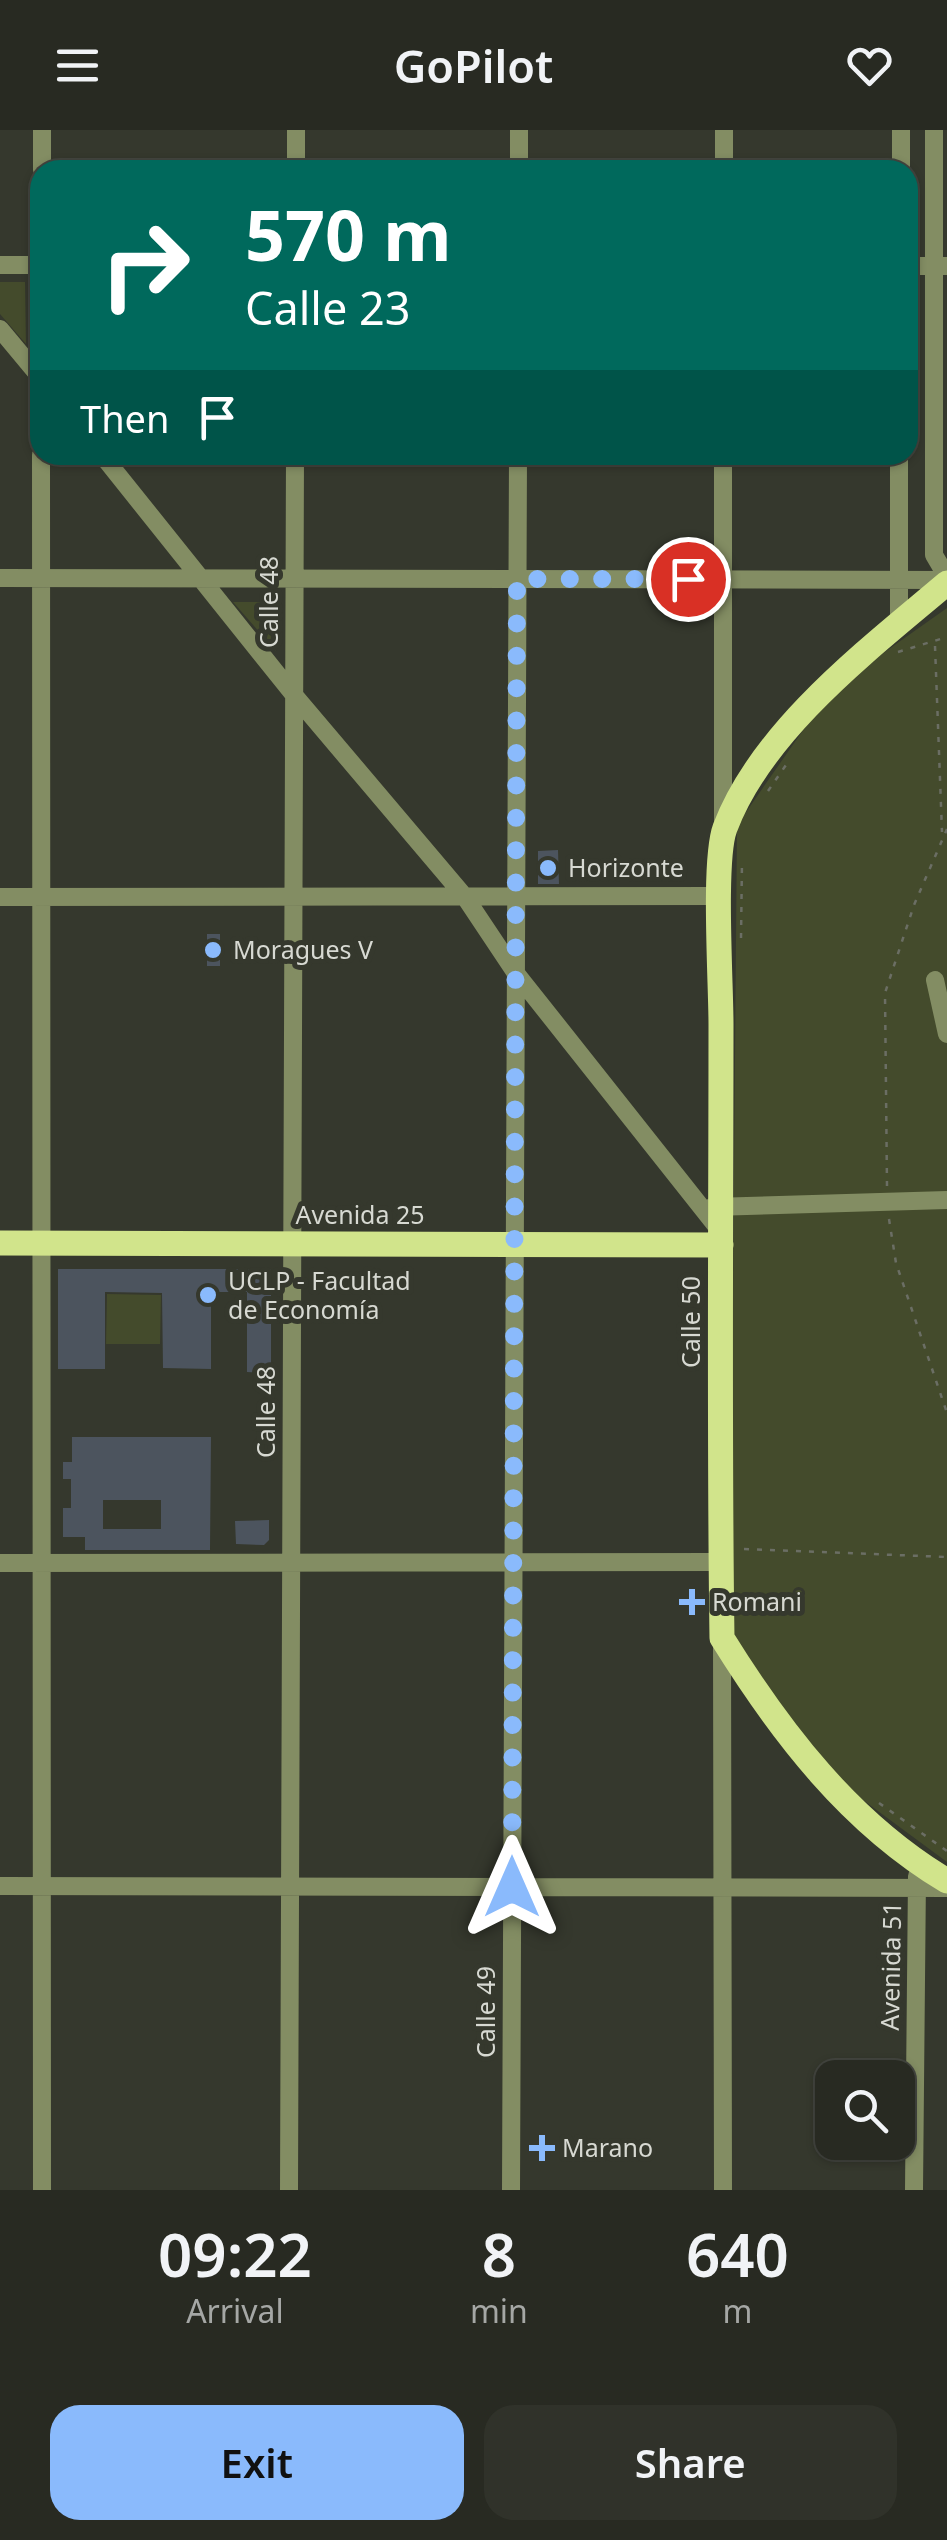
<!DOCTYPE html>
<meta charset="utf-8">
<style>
body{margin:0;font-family:"Noto Sans",sans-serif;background:#30322a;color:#f1f3f6;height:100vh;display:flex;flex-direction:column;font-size:38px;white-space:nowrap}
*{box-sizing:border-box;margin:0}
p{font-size:32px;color:#a5a7a5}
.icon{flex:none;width:55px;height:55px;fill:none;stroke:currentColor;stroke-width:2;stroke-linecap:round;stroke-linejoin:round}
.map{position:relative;height:2060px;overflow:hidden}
.drawer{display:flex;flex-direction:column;background:#282a22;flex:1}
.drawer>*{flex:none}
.hud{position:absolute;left:30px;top:30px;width:888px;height:305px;border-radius:30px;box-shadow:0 2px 8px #0004,0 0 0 2px #444640;background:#00695c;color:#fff;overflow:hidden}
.controls{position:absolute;left:815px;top:1930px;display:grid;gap:20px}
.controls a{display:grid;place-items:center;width:100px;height:100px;border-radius:20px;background:#282a22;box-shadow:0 2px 8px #0004,0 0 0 2px #444640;font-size:50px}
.pin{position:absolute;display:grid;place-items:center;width:85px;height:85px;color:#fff;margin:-42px;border:5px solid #fff;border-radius:50%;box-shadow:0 2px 10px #0007}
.me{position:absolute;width:110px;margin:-55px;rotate:0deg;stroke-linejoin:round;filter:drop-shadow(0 0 8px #0008)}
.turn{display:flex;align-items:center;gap:35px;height:210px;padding:0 50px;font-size:45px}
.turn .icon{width:130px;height:130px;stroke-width:2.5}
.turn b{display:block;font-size:70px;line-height:85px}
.then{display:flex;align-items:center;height:95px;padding:0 50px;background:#0003;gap:20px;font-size:38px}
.eta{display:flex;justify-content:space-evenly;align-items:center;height:170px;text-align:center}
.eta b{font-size:60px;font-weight:600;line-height:70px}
.button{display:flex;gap:20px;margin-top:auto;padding:20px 50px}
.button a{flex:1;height:115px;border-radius:30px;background:#8abafc;color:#111;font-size:40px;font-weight:600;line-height:115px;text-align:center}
.button a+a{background:#30322a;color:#f1f3f6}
header{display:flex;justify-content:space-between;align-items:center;height:130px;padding:0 50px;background:#282a22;font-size:45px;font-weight:600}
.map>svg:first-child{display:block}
.green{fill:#444b2c}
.building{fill:#4c545e;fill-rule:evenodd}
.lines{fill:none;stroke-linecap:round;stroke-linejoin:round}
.path{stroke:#6b6e64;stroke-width:2.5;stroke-dasharray:5 8;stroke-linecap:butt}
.minor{stroke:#838d63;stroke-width:18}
.major{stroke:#d1e48b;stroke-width:25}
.route{stroke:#8abafc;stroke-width:18;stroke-dasharray:0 32.4}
.poi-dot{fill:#8abafc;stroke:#35382d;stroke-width:4}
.labels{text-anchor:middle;stroke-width:10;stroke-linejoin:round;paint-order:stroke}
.street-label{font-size:25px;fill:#d7d9d2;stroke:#35382d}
.poi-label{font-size:25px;fill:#d7d9d2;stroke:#35382d;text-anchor:start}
</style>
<header><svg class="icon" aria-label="menu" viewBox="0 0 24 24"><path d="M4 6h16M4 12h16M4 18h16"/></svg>GoPilot<svg class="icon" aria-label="heart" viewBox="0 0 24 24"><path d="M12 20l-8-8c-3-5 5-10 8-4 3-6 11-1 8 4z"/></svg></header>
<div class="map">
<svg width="947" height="2060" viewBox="0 0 947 2060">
<rect width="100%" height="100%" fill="#35382d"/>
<path class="green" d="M0,152H25L26,214L0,184Z
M233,472H279L276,521Z
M947,478V1732L825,1642L730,1502L737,695L831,560Z
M107,1164L161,1165L160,1214H106Z"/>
<path class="building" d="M558,720L559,754H538V721Z
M207,804H220V836H207Z
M58,1139H271V1243L247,1242V1162H211V1239L163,1238L162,1163L105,1162V1239H58Z
M72,1307H211L210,1420H85V1407H63V1378H71V1349H63V1332H72ZM103,1370H161V1399H103Z
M269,1390V1410L264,1415L236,1414L235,1391Z"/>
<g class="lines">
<path class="path" d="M935,516L942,702
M898,522L947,507
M768,661L786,635
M741,808L742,731
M887,1056L885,863L914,775L947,699
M889,1089L896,1133L947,1283
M744,1419L947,1427
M879,1673L947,1721"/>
<path class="minor" d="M934,0V425L947,447
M42,40V0
M296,40V0
M519,40V0
M724,40V0
M901,40V0
M0,135H40
M908,136H947
M0,199L40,247
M41,325L42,2060
M102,325L294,565L465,767L515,842L721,1102
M723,325V694
M0,448L947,450
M899,494V325
M0,767L721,766
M935,850L947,904
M712,1077L947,1070
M0,1433L721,1432
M722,1509L723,2060
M0,1756L947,1758
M289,2060L295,325
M511,2060L518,325
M914,2060L917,1746"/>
<path class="major" d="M947,453C869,519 762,600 725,698C713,730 721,853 721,894C721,1099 719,1304 722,1508C781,1603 850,1693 947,1751
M0,1113L721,1115"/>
</g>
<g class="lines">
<path class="route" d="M512,1757L517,449H688"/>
</g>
<g class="poi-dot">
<circle cx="548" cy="738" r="10"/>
<circle cx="213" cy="820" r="10"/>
<circle cx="208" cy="1165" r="10"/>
<path d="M687 1457h10v10h10v10h-10v10h-10v-10h-10v-10h10z"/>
<path d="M537 2003h10v10h10v10h-10v10h-10v-10h-10v-10h10z"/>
</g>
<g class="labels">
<g class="street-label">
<text transform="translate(269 472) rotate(-90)" y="9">Calle 48</text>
<text x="360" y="1094">Avenida 25</text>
<text transform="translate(691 1192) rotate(-90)" y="9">Calle 50</text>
<text transform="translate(266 1282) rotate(-90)" y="9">Calle 48</text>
<text transform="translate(891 1836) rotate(-89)" y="9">Avenida 51</text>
<text transform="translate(486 1882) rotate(-90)" y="9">Calle 49</text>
</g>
<g class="poi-label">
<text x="568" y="747">Horizonte</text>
<text x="233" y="829">Moragues V</text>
<text x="228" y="1160">UCLP - Facultad<tspan x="228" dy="29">de Economía</tspan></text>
<text x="712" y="1481">Romani</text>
<text x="562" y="2027">Marano</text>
</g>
</g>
</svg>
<div class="controls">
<a><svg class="icon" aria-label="search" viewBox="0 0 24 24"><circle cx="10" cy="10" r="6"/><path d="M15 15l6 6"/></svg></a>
</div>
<div class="pin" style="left:688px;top:449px;background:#d93025"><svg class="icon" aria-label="arrive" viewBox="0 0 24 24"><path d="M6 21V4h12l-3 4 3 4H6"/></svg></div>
<svg class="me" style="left:512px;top:1757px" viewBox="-20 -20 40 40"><path d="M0-17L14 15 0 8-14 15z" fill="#8abafc" stroke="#fff" stroke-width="4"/></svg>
<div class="hud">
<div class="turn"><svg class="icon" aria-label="right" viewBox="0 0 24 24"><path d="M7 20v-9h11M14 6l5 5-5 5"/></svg><div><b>570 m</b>Calle 23</div></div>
<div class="then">Then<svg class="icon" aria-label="arrive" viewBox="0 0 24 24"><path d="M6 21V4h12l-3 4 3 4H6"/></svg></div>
</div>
</div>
<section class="drawer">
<div class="eta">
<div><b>09:22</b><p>Arrival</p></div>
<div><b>8</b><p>min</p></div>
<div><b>640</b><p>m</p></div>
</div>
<div class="button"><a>Exit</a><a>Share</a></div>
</section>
